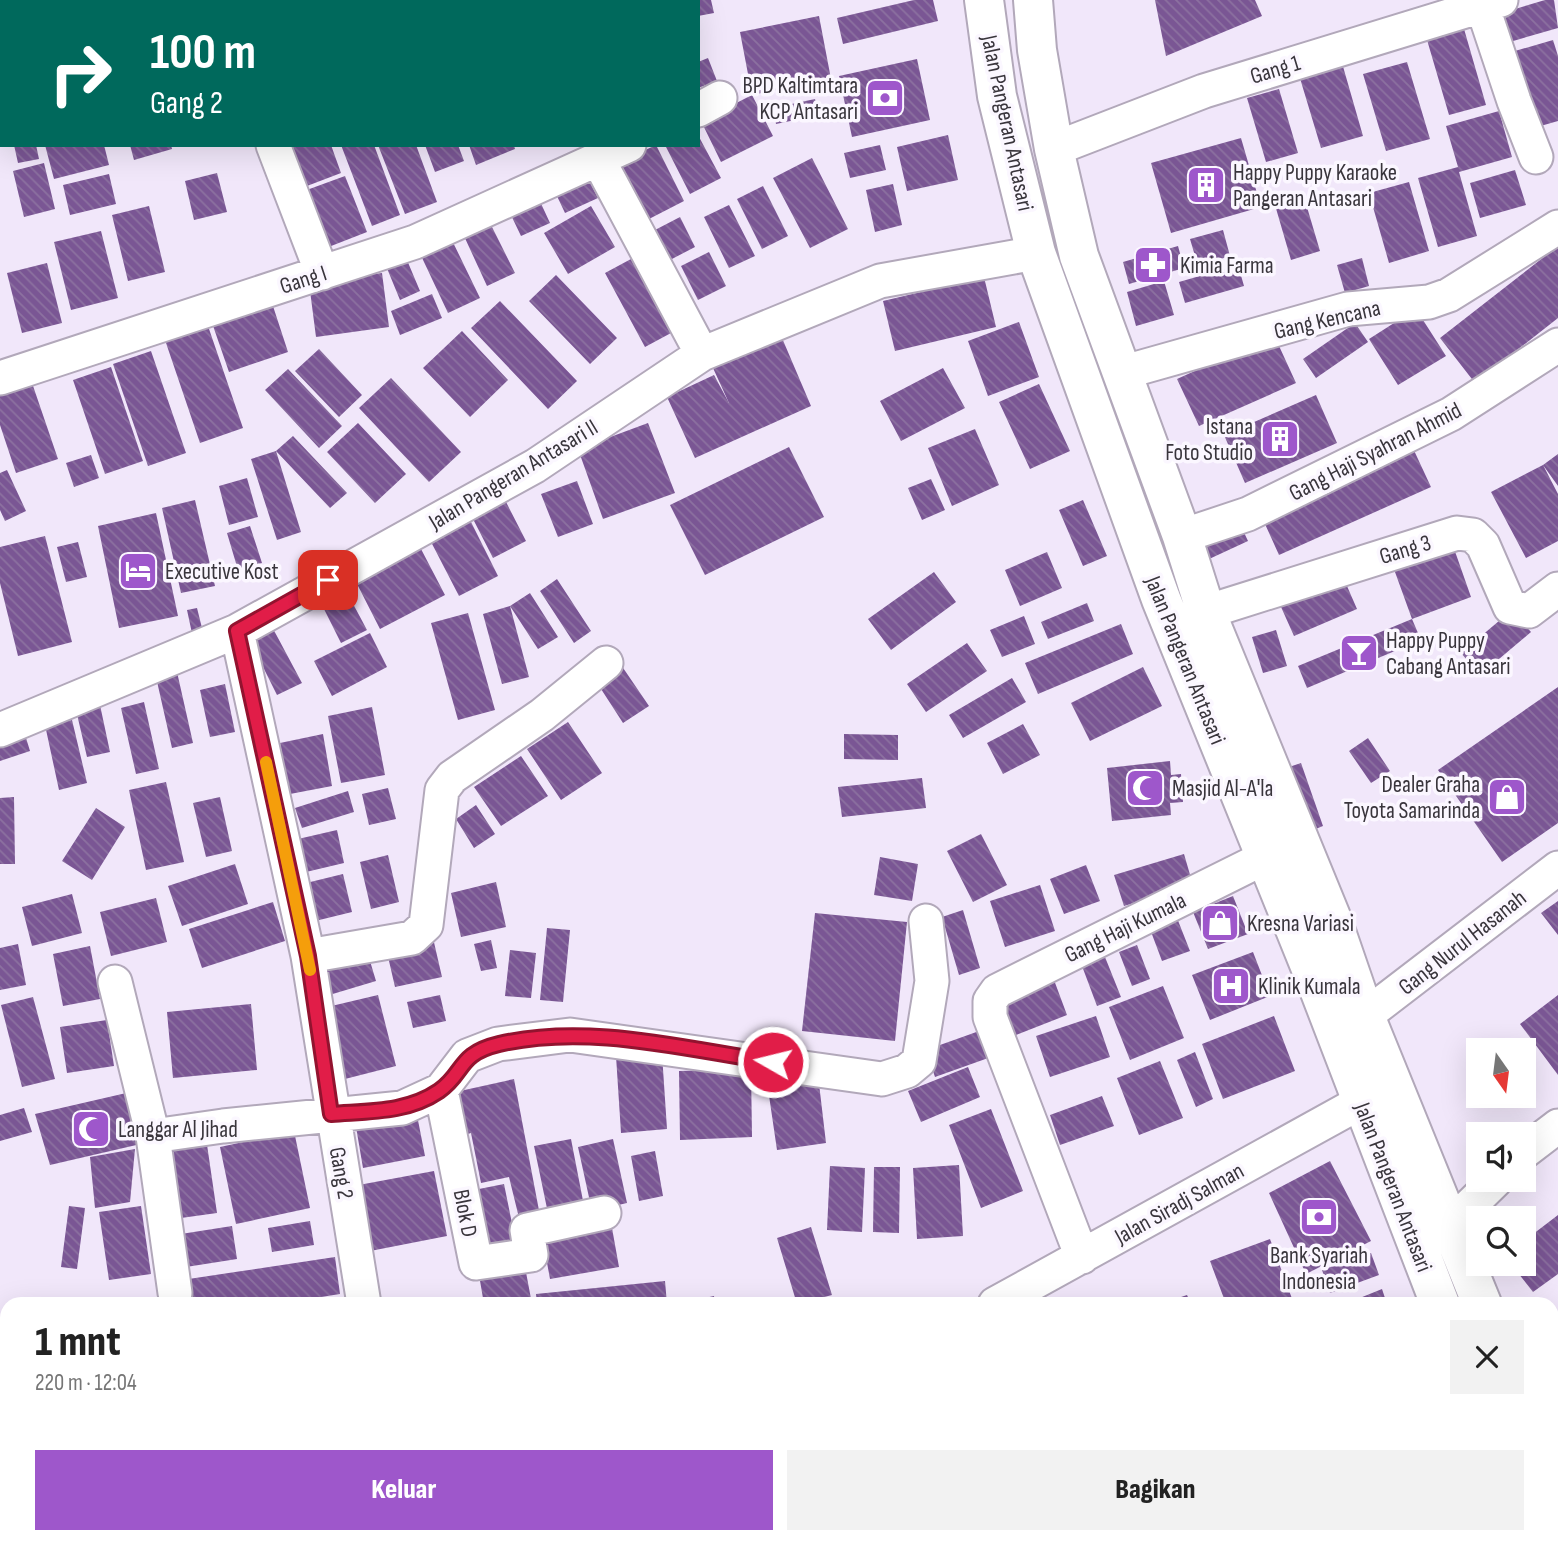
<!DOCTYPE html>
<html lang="id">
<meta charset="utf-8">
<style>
body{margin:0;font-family:"Sofia Sans Condensed",sans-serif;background:#f2f2f2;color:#222;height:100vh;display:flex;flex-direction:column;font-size:26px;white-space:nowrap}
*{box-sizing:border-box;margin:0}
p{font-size:23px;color:#767676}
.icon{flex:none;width:38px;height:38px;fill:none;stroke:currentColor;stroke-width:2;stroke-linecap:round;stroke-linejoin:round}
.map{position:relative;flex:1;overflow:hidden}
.sheet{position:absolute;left:0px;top:1297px;width:1559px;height:247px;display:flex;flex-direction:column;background:#fff;border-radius:21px 21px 0 0;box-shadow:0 7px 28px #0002}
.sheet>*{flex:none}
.banner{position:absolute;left:0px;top:0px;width:700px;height:147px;box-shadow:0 7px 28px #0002;background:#00695c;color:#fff;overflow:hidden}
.needle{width:46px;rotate:166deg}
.tools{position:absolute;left:1466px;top:1038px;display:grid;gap:14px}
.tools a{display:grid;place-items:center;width:70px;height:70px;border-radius:0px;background:#fff;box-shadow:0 7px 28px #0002;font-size:35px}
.pin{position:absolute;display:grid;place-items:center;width:60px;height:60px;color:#fff;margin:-30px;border-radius:14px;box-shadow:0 4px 10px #0006}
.me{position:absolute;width:77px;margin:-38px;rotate:278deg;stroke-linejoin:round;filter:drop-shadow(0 0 5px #0008)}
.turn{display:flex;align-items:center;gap:24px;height:147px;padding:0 35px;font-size:32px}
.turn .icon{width:91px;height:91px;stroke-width:2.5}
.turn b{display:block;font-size:49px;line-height:60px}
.round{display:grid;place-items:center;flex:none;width:74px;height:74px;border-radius:0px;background:#f2f2f2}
.summary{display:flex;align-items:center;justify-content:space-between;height:119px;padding:0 35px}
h1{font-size:42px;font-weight:800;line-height:52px}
.cta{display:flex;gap:14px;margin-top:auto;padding:14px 35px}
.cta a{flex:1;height:80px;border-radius:0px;background:#9e57cb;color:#fff;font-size:28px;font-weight:800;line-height:80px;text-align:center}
.cta a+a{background:#f2f2f2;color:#222}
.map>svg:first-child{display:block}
.building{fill:url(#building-back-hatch)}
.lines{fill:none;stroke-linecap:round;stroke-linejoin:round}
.minor-casing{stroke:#b2a8ba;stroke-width:37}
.highway-casing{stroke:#b2a8ba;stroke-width:42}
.minor{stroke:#fff;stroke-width:33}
.highway{stroke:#fff;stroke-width:38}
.route-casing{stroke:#92132f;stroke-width:18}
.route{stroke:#e11d48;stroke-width:12}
.slow{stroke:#f59e0b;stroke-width:12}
.labels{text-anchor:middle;stroke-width:7;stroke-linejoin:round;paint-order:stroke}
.street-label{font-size:23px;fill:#39353c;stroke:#fbf7ff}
.poi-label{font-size:23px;fill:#39353c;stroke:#fbf7ff;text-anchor:start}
</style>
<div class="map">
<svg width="1558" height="1543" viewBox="0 0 1558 1543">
<defs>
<pattern id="building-back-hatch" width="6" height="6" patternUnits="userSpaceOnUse" patternTransform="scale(1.75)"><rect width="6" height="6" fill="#7a5694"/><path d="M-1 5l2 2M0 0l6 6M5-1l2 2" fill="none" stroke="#8c71a0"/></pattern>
</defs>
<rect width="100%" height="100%" fill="#f1e7fa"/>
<path class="building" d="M698,0H711L714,13L698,16Z
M914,0H933L938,21L843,44L837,18Z
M1155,0H1255L1262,16L1166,56Z
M1545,0H1554L1558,28L1496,46L1488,17Z
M819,16L831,79L752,95L773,136L721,162L701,121L752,95L740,32Z
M1462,22L1486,105L1449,115L1425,33Z
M1553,40L1558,56V121L1530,129L1508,53Z
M708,58L717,81L698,88V62Z
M917,59L930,120L852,137L839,76Z
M1407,62L1430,139L1386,151L1363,74Z
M1342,63L1363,136L1321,148L1299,75Z
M1279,89L1298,153L1266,162L1247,98Z
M815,99L819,115L776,124L773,108Z
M1499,111L1512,157L1459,172L1477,236L1438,247L1418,178L1458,167L1446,126Z
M698,135L721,178L690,194L665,145H698Z
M948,135L958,180L907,191L897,147Z
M1241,138L1261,207L1171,233L1151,163Z
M14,145H36L39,159L18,163Z
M45,145H104L109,165L54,179Z
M130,145H171L172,149L134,160Z
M291,145H331L341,173L307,186Z
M341,145H374L400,215L372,226Z
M378,145H416L437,202L405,214Z
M425,145H458L464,161L435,172Z
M469,145H514L515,149L476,165Z
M656,145L684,201L649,219L620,162Z
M880,145L886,170L850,178L844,153Z
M812,158L848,229L810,248L773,178Z
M44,163L55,209L24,217L13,171Z
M1515,170L1526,205L1480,218L1470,183Z
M217,173L227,212L194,220L185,181Z
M109,174L116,204L70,215L63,185Z
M345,176L367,232L326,248L304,191Z
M588,178L598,198L565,213L556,194Z
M1409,182L1429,251L1389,263L1369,193Z
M893,184L902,225L875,232L866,190Z
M763,186L788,236L762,249L737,199Z
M538,197L550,223L521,236L509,211Z
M1304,197L1320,251L1291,260L1275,205Z
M729,205L755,256L729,268L704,217Z
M149,206L165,272L128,281L112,215Z
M591,206L615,247L568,274L544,233Z
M680,217L695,247L670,260L655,230Z
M490,223L515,273L487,286L464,236Z
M447,230L480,298L448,313L416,245Z
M1223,230L1230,256L1198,266L1190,239Z
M101,231L118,298L71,310L54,242Z
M1178,246L1184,268L1129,284L1123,262Z
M1558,246V318L1475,383L1440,338Z
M709,252L726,286L698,300L681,266Z
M404,253L420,291L400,300L384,261Z
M1362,258L1369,286L1345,293L1337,265Z
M631,259L671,333L645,347L605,273Z
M47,263L62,323L22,333L7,273Z
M1238,265L1244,286L1185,303L1179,282Z
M382,273L389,327L316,337L309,283Z
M556,275L617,338L590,364L529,301Z
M984,277L996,327L895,351L883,301Z
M1164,281L1174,315L1136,326L1127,292Z
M432,294L442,318L400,335L391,311Z
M271,300L288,352L229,372L211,320Z
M500,301L577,381L548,409L471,328Z
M1416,309L1446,356L1398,385L1369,339Z
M1019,322L1039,377L988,396L968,341Z
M1355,323L1368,342L1316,378L1303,359Z
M208,326L243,428L200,443L165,340Z
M462,331L508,380L470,417L423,368Z
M1274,335L1296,383L1199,426L1177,379Z
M782,338L811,406L695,458L667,397L714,375L729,403L713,368Z
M319,349L362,395L339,417L295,371Z
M151,351L186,453L148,466L113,364Z
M111,367L143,461L105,474L73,380Z
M943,368L965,408L901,441L880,401Z
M288,369L342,426L319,448L265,390Z
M391,378L461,452L429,482L359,408Z
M31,380L58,459L16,473L0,425V390Z
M1039,384L1070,451L1030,469L999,402Z
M1316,395L1337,443L1245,483L1224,435Z
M358,423L406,474L375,503L327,452Z
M648,423L675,493L603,519L578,449Z
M975,429L999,485L952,506L928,448Z
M293,436L347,493L330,508L276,451Z
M1411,444L1431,487L1279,555L1260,513Z
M789,447L824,517L705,575L670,505Z
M276,451L301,532L277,540L251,459Z
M1558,454V486L1543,465Z
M91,455L99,478L74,487L66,463Z
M1543,465L1558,494V541L1526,558L1491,492Z
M7,470L26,511L5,521L0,510V473Z
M247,478L258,517L229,525L219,486Z
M931,479L945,510L922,520L908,488Z
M577,481L593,524L558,537L541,494Z
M195,500L215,586L181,593L162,508Z
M1083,500L1107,556L1083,566L1059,510Z
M506,502L526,541L493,558L473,519Z
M156,513L178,616L119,628L98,526Z
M469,518L498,576L459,596L429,538Z
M1239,522L1248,541L1207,560L1198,542Z
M250,526L262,563L238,570L227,533Z
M45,536L72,642L18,656L0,583V547Z
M1451,540L1471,597L1412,619L1421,640L1307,688L1298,666L1412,619L1391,561Z
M78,542L87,577L66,582L57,547Z
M421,549L445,595L380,629L356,582Z
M1047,552L1062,588L1020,606L1005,570Z
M1340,570L1357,609L1294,636L1277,598Z
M934,572L956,602L891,650L868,619Z
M557,579L591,631L574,643L540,591Z
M343,585L367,630L341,643L318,597Z
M530,593L558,637L538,649L510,606L529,677L502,684L483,614L510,606Z
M1087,603L1094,621L1048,639L1041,622Z
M197,608L204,636L193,638L187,610Z
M1512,610L1531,632L1480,675L1461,653Z
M468,613L495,710L458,720L431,623Z
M1024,616L1035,644L1002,657L990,630Z
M270,623L302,683L277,695L247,635Z
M1121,624L1133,654L1038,694L1025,663Z
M1276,630L1287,666L1263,673L1252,637Z
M370,633L387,667L332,696L314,661Z
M967,643L987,671L926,712L907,684Z
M617,659L649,706L623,723L592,675Z
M1143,667L1162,706L1090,741L1071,703Z
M177,672L193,743L172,748L156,677Z
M1012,678L1026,702L963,738L949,715Z
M225,684L235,732L210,737L200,690Z
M1558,687V823L1502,862L1438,770Z
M144,702L159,769L136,774L121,708Z
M100,705L110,752L87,757L76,710Z
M372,707L385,775L341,783L328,716Z
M72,720L87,783L59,790L45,725Z
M568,722L602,773L561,800L527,749Z
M1023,724L1040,755L1003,774L987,743Z
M23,728L30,751L0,761V735Z
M323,734L332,786L290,794L280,743Z
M844,734L898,735V760L844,759Z
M1368,738L1390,771L1371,783L1349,751Z
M521,756L548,796L501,826L474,787Z
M1170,761L1171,775L1181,774L1183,802L1170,803L1171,815L1112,821L1107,768Z
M1301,763L1323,826L1303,834L1280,770Z
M922,778L926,808L842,817L838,787Z
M166,782L184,862L146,870L129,790Z
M388,788L396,819L369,825L362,794Z
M348,791L354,812L302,828L295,808Z
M14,797L15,864H0V798Z
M220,797L232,851L206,857L193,803Z
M476,805L495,834L474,848L456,819Z
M96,808L125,827L92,880L62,861Z
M337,830L344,863L306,872L298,839Z
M981,834L1007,885L973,902L947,851Z
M1184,854L1193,885L1124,906L1114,875Z
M388,855L399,902L371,909L360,862Z
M880,857L918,864L912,901L874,895Z
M235,864L248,904L182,926L168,886Z
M1086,865L1100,901L1064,914L1050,879Z
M343,874L352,912L307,923L298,885Z
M496,882L506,927L461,937L451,893Z
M1040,885L1055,931L1005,947L990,901Z
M72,894L82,933L32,946L22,907Z
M1233,896L1248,934L1208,949L1193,912Z
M156,898L167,942L111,956L100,912Z
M1558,901V935L1541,913Z
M273,902L285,941L202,968L189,929Z
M963,910L980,968L959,975L942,917Z
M815,913L907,922L895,1041L802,1031Z
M1177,918L1190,951L1162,961L1150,929Z
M547,928L570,930L563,1002L540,1000Z
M433,938L442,977L395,987L386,948Z
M491,940L497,968L481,971L474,944Z
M18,944L26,985L0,990V948Z
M1137,945L1150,979L1132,986L1119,952Z
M90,946L100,999L63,1006L53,954Z
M510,950L536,953L531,998L505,996Z
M367,951L376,981L326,996L317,966Z
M1253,952L1270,996L1210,1020L1192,975Z
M1105,957L1121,997L1097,1006L1082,966Z
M1054,980L1067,1015L1016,1035L1001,1000Z
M1163,986L1184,1038L1130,1060L1109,1007Z
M378,995L396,1066L341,1080L323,1008Z
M440,995L446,1021L413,1028L407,1002Z
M1558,995V1075L1520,1024Z
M33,997L55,1079L22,1087L1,1005Z
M251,1004L257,1070L173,1078L167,1012Z
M1096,1016L1110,1057L1050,1077L1036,1036Z
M1274,1016L1295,1071L1223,1099L1202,1044Z
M107,1020L114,1066L67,1073L60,1027Z
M982,1030L991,1057L935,1077L926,1050Z
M1195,1052L1213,1099L1196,1107L1177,1060Z
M662,1054L667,1129L621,1133L616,1056Z
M1160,1061L1183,1118L1139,1135L1117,1078Z
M968,1067L980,1097L921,1122L908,1091Z
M751,1069L752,1137L680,1140L679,1071Z
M818,1075L826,1143L777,1150L767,1082Z
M514,1079L541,1221L521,1226L509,1177L481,1183L471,1133L461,1136L451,1093Z
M135,1091L145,1143L50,1165L35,1114Z
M1102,1096L1114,1126L1060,1145L1050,1115Z
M24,1108L32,1132L0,1141V1115Z
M991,1109L1023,1191L981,1208L949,1125Z
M416,1110L425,1156L363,1168L355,1121Z
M205,1131L217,1213L181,1218L169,1136Z
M294,1131L310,1208L236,1224L220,1147Z
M571,1139L585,1211L549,1218L534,1146Z
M613,1139L627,1203L592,1211L578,1147Z
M135,1149L130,1202L95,1208L90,1157Z
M655,1151L663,1196L639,1201L631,1156Z
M1330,1161L1371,1241L1306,1274L1269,1193Z
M959,1165L963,1236L917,1239L913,1168Z
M830,1166L865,1168L862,1232L827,1230Z
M874,1167H900L899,1233L873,1232Z
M434,1171L447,1236L360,1253L348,1187Z
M504,1184L516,1243L481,1251L469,1191Z
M69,1206L85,1208L77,1269L61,1267Z
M141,1206L151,1274L109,1280L99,1212Z
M1558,1215V1274L1533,1292L1511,1264H1524V1241Z
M310,1221L314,1245L272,1252L268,1228Z
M232,1226L237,1259L186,1267L181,1234Z
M811,1227L832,1295L797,1304L777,1238Z
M612,1228L619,1267L550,1279L543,1241Z
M1270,1239L1294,1304H1226L1210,1261Z
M1371,1253L1379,1275L1330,1293L1322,1270Z
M335,1257L340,1294L277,1304H185L182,1280Z
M525,1267L532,1304H484L479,1275Z
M665,1281L667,1304H537L536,1294Z
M1382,1289L1387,1304H1345Z
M1187,1295L1191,1304H1163V1303Z
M714,1296L715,1304H682V1303Z
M1558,1329V1360L1552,1364V1333Z
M285,1536H319V1538L286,1543Z
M672,1536H806L810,1543H676Z
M825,1536H1006L994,1543H829Z
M1027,1536H1079L1081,1543H1029Z
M1217,1536H1257L1260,1543H1219Z
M1267,1536H1309L1311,1541L1270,1543Z
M1471,1536H1492L1495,1543H1459Z"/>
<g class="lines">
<g class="minor-casing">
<path id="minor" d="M346,2L352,0
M1482,5L1514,101L1536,157
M0,100H2
M698,110L720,98
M273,145L322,273
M1054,149L1204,91L1501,0
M599,161L702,354
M1121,373L1348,309L1429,302L1449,295L1558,227
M0,378L415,242L629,145
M1182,536L1248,514L1451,414L1558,345
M1206,612L1457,533L1473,535L1483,545L1510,607L1529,611L1558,589
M237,631L308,956L364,1304
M0,730L237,631L535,466L702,354L880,281L1036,253
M308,956L412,938L426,925L442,790L452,777L542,715L606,663
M115,982L153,1136L175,1293
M1365,1016L1558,868
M441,1090L476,1263L531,1255L527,1230L604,1213
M153,1136L223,1126L402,1108L441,1090L467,1056L498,1044L570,1035L882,1079L907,1071L919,1061L932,981L926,921
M1524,1152L1558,1126
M1449,1226L1496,1180
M1082,1257L990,1017V1001L997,991L1264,858
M995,1304L1361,1102
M399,1536L400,1543
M549,1543L561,1536
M1352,1543L1360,1536"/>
</g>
<g class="highway-casing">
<path id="highway" d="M984,0L997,96L1036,253L1161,599L1312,971L1440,1304
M1033,0L1037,50L1054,149L1079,256L1182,536L1206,612L1331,917L1365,1016L1482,1304
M1552,1450L1558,1463
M1545,1536L1548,1543"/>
</g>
<use href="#minor" class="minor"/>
<use href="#highway" class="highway"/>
</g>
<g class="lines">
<g class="route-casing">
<path id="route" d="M328,580L237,631L308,956L331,1114C368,1111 407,1113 439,1091C465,1073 457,1054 499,1044C588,1023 684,1049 773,1062"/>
</g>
<use href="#route" class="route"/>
<path class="slow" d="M266,762L310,970"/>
</g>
<defs>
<g id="bank-square" transform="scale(2.0125)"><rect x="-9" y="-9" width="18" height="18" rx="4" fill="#9e57cb" stroke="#fbf7ff"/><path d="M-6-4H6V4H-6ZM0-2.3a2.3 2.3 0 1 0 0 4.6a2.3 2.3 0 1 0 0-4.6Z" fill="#fff"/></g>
<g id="building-square" transform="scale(2.0125)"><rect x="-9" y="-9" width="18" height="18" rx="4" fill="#9e57cb" stroke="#fbf7ff"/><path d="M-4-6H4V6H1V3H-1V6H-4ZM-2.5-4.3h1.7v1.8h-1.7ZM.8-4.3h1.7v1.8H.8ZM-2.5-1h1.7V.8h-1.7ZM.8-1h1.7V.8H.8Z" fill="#fff"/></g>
<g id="pharmacy-square" transform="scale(2.0125)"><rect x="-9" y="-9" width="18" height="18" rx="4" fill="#9e57cb" stroke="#fbf7ff"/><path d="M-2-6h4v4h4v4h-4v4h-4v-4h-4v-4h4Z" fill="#fff"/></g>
<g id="hotel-square" transform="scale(2.0125)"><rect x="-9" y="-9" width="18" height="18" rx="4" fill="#9e57cb" stroke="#fbf7ff"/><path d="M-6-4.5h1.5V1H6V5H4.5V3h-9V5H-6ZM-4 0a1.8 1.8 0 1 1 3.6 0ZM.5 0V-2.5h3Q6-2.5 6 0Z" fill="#fff"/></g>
<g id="bar-square" transform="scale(2.0125)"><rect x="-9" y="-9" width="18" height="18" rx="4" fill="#9e57cb" stroke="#fbf7ff"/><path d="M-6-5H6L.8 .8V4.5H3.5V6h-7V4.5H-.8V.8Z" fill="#fff"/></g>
<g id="mosque-square" transform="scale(2.0125)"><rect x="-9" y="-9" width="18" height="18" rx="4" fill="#9e57cb" stroke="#fbf7ff"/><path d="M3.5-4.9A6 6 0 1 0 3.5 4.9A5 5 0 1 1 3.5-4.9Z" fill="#fff"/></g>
<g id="shop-square" transform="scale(2.0125)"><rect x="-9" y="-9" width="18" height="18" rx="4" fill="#9e57cb" stroke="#fbf7ff"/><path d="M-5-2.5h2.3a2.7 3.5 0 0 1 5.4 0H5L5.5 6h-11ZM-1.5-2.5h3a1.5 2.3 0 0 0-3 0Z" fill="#fff"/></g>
<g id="hospital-square" transform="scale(2.0125)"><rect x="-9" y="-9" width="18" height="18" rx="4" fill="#9e57cb" stroke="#fbf7ff"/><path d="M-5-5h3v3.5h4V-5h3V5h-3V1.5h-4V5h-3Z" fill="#fff"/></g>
</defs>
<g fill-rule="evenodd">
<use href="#bank-square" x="885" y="98"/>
<use href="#building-square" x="1206" y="185"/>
<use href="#pharmacy-square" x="1153" y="265"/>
<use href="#building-square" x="1280" y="439"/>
<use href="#hotel-square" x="138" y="571"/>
<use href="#bar-square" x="1359" y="653"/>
<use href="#mosque-square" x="1145" y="788"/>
<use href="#shop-square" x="1507" y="797"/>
<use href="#shop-square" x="1220" y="923"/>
<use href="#hospital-square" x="1231" y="986"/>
<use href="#mosque-square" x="91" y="1129"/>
<use href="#bank-square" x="1319" y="1217"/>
</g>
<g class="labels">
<g class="street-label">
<text transform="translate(1275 69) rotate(-17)" y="8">Gang 1</text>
<text transform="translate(1008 123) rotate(78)" y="8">Jalan Pangeran Antasari</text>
<text transform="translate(303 279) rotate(-18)" y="8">Gang I</text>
<text transform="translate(1327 319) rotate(-13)" y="8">Gang Kencana</text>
<text transform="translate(1375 451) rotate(-27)" y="8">Gang Haji Syahran Ahmid</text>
<text transform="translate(513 474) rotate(-31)" y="8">Jalan Pangeran Antasari II</text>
<text transform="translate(1405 549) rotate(-17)" y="8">Gang 3</text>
<text transform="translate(1186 660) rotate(68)" y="8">Jalan Pangeran Antasari</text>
<text transform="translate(1125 927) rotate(-26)" y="8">Gang Haji Kumala</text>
<text transform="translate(1462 942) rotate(-38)" y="8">Gang Nurul Hasanah</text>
<text transform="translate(342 1173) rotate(80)" y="8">Gang 2</text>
<text transform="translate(1394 1187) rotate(69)" y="8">Jalan Pangeran Antasari</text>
<text transform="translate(1179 1203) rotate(-29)" y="8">Jalan Siradj Salman</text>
<text transform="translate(466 1213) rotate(79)" y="8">Blok D</text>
</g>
<g class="poi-label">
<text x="858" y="93" text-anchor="end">BPD Kaltimtara<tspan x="858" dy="26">KCP Antasari</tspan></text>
<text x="1233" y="180">Happy Puppy Karaoke<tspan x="1233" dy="26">Pangeran Antasari</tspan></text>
<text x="1180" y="273">Kimia Farma</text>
<text x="1253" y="434" text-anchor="end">Istana<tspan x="1253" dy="26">Foto Studio</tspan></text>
<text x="165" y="579">Executive Kost</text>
<text x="1386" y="648">Happy Puppy<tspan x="1386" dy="26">Cabang Antasari</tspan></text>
<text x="1480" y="792" text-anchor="end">Dealer Graha<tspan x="1480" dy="26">Toyota Samarinda</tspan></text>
<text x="1172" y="796">Masjid Al-A'la</text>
<text x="1247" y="931">Kresna Variasi</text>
<text x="1258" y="994">Klinik Kumala</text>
<text x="118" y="1137">Langgar Al Jihad</text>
<text x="1319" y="1263" text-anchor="middle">Bank Syariah<tspan x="1319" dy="26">Indonesia</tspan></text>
</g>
</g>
</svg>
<div class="tools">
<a><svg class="needle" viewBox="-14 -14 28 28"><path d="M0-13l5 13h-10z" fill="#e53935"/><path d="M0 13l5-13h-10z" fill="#767676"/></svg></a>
<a><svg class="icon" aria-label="sound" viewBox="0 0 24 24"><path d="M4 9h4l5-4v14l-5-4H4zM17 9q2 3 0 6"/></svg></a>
<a><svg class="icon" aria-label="search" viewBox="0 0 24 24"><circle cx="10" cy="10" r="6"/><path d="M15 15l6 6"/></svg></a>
</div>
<div class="pin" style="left:328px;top:580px;background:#d93025"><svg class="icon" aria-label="arrive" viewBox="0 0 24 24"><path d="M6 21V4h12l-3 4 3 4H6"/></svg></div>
<svg class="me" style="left:773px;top:1062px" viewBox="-20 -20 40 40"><circle r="17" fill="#e11d48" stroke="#fff" stroke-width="3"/><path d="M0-11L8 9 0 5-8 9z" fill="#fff"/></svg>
<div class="banner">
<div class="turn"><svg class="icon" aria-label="right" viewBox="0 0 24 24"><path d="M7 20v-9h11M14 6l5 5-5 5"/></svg><div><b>100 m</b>Gang 2</div></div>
</div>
<section class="sheet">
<div class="summary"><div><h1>1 mnt</h1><p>220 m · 12:04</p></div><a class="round"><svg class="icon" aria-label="close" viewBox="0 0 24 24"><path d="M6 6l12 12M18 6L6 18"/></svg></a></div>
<div class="cta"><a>Keluar</a><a>Bagikan</a></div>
</section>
</div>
